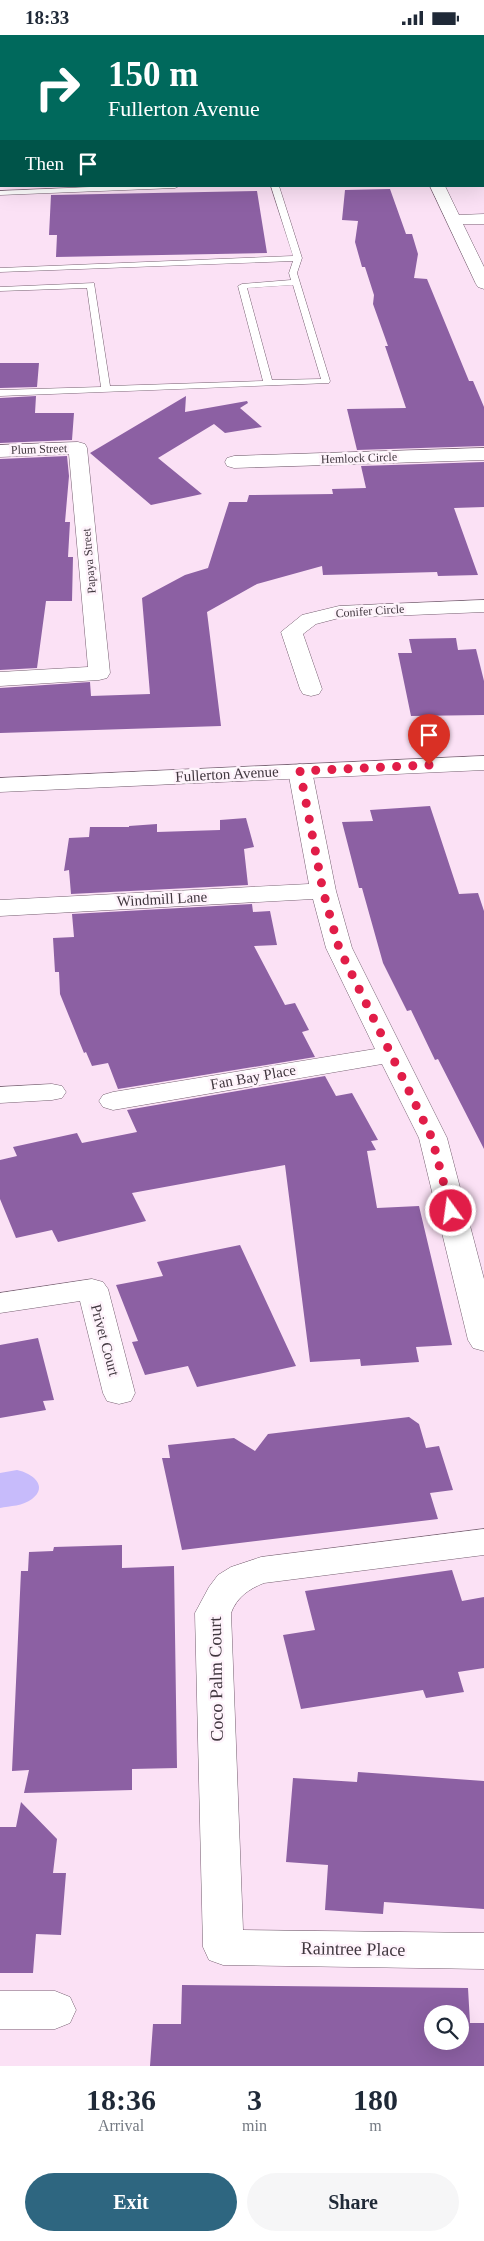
<!DOCTYPE html>
<style>
body{margin:0;font-family:"Times New Roman",serif;background:#f6f6f7;color:#1f2937;height:100vh;display:flex;flex-direction:column;font-size:19px;white-space:nowrap}
*{box-sizing:border-box;margin:0}
p{font-size:16px;color:#747a83}
.icon{flex:none;width:28px;height:28px;fill:none;stroke:currentColor;stroke-width:2;stroke-linecap:round;stroke-linejoin:round}
.map{position:relative;height:2031px;overflow:hidden}
.sheet{display:flex;flex-direction:column;background:#fff;flex:1}
.sheet>*{flex:none}
.hud{position:absolute;left:0px;top:0px;width:485px;height:152px;box-shadow:0 5px 20px #0002;background:#00695c;color:#fff;overflow:hidden}
.controls{position:absolute;left:424px;top:1970px;display:grid;gap:10px}
.controls a{display:grid;place-items:center;width:45px;height:45px;border-radius:50%;background:#fff;box-shadow:0 5px 20px #0002;font-size:25px}
.pin{position:absolute;display:grid;place-items:center;width:42px;height:42px;color:#fff;margin:-51px -21px;border-radius:50% 50% 50% 0;rotate:-45deg;box-shadow:0 0 5px #0007}
.pin .icon{rotate:45deg}
.me{position:absolute;width:55px;margin:-28px;rotate:346deg;stroke-linejoin:round;filter:drop-shadow(0 0 4px #0008)}
.turn{display:flex;align-items:center;gap:18px;height:105px;padding:0 25px;font-size:22px}
.turn .icon{width:65px;height:65px;stroke-width:2.5}
.turn b{display:block;font-size:35px;line-height:42px}
.then{display:flex;align-items:center;height:48px;padding:0 25px;background:#0003;gap:10px;font-size:19px}
.eta{display:flex;justify-content:space-evenly;align-items:center;height:85px;text-align:center}
.eta b{font-size:30px;font-weight:600;line-height:35px}
.button{display:flex;gap:10px;margin-top:auto;padding:10px 25px}
.button a{flex:1;height:58px;border-radius:30px;background:#2e6680;color:#fff;font-size:20px;font-weight:600;line-height:58px;text-align:center}
.button a+a{background:#f6f6f7;color:#1f2937}
.status{display:flex;justify-content:space-between;align-items:center;height:35px;padding:0 25px;background:#fff;direction:ltr}
.status svg{height:14px;fill:currentColor}
.map>svg:first-child{display:block}
.water{fill:#c7bbfb}
.building{fill:#8c60a3;fill-rule:evenodd}
.lines{fill:none;stroke-linecap:round;stroke-linejoin:round}
.lane-casing{stroke:#766071;stroke-width:1}
.street-casing{stroke:#766071;stroke-width:1}
.secondary-casing{stroke:#766071;stroke-width:1}
.lane{fill:#fff;fill-rule:evenodd}
.street{fill:#fff;fill-rule:evenodd}
.secondary{fill:#fff;fill-rule:evenodd}
.route{stroke:#e11d48;stroke-width:9;stroke-dasharray:0 16.2}
.labels{text-anchor:middle;stroke-width:5;stroke-linejoin:round;paint-order:stroke}
.far-street-label{font-size:12px;fill:#41373f;stroke:#fef3fb}
.street-label{font-size:15px;fill:#41373f;stroke:#fef3fb}
.near-street-label{font-size:18px;fill:#41373f;stroke:#fef3fb}
</style>
<div class="status"><b>18:33</b><svg viewBox="0 0 49 12"><path d="M0 12V9h3v3zM5 12V6h3v6zM10 12V3h3v9zM15 12V0h3v12zM26 1h20v11H26zM47 4h2v5h-2z"/></svg></div>
<div class="map">
<svg width="484" height="2031" viewBox="0 0 484 2031">
<rect width="100%" height="100%" fill="#fbe1f5"/>
<path class="water" d="M17,1435C32,1438 49,1451 32,1464C23,1471 10,1471 0,1473V1438Z"/>
<path class="building" d="M390,154L406,199H412L418,219L414,243L427,244L469,346H473L484,372V411L357,415L347,374L406,373L385,311H388L373,269L374,260L365,232H362L355,207L358,186L342,185L345,155Z
M257,156L267,218L56,222L57,200H49L51,160Z
M0,328H39L37,352L0,353Z
M36,361L35,378H74L72,405L0,408V363Z
M186,361L185,377L247,366L248,368L240,373L262,392L225,398L214,389L158,423L202,459L151,470L90,418Z
M67,421L69,441L65,487H70L68,522H73L72,566H46L37,633L0,635V424Z
M484,427V472L454,473L478,540L438,541L437,537L323,540L322,531L257,549L207,577L221,691L0,698V653L90,647L91,661L150,659L142,563L185,540L208,533L229,467H247L249,460L333,459L332,454L366,453L361,431Z
M456,603L458,615L476,614L484,646V680L411,681L398,618H412L409,604Z
M430,771L459,859L478,858L484,876V1114L438,1024L435,1025L411,975L407,976L383,928L362,853H359L342,787L373,786L370,775Z
M246,783L254,812L244,814L248,850L71,859L69,835L64,836L69,803L89,802L90,792H129V791L157,789V797L220,795V785Z
M252,869L253,877L270,876L277,910L254,911L285,970L295,968L309,995L302,997L315,1022L118,1054L108,1028L92,1031L86,1017L84,1018L60,959L59,937H55L53,903L74,902L72,879Z
M325,1041L336,1061L352,1058L378,1105L371,1106L376,1115L367,1116L377,1173L419,1171L452,1310L416,1312L419,1327L361,1331L360,1324L310,1327L285,1130L132,1158L146,1186L58,1207L52,1195L16,1203L0,1164V1125L17,1121L13,1112L77,1098L82,1108L137,1097L127,1075Z
M240,1210L296,1331L197,1352L188,1331L145,1340L132,1307L138,1306L116,1250L163,1241L157,1227Z
M38,1303L54,1365L43,1366L46,1375L0,1383V1310Z
M409,1382L419,1389L426,1413L439,1411L453,1455L430,1458L438,1484L182,1515L162,1423H170L168,1410L234,1403L255,1416L268,1399Z
M122,1510V1533L174,1531L177,1733L132,1734V1755L24,1758L29,1735L12,1736L21,1536H28L29,1517L53,1516L54,1512Z
M452,1535L462,1566L484,1562V1633L458,1637L464,1657L426,1663L423,1655L301,1674L283,1600L315,1595L305,1556Z
M358,1737L484,1746V1874L384,1867L383,1879L325,1875L328,1830L286,1827L293,1743L357,1747Z
M21,1767L57,1804L53,1838H66L61,1900L36,1899L33,1938H0V1792H16Z
M182,1950L468,1953L470,1988H484V2031H150L153,1989H181ZM432,1979H460V2006H432Z"/>
<g class="lines">
<g class="lane-casing">
<path id="lane" d="M113,151H179L175,153L0,160V156Z
M271,151H279L302,223L297,238L330,346L329,348L0,361V355L101,352L87,253L0,256V252L94,248L110,351L263,346L238,251L242,249L291,245L289,238L293,226L0,237V233L293,221ZM293,250L321,344L272,345L247,253Z"/>
</g>
<g class="street-casing">
<path id="street" d="M356,0H369V1H357Z
M430,151H445L459,180L484,179V189H463L484,232V254L478,252L476,249Z
M78,407L85,409L87,413L110,638L107,643L99,645L0,651V637L88,632L69,419L0,422V410Z
M484,413V425L234,433L227,431L225,427L227,423L234,421Z
M484,565V577L339,583L316,589L303,599L322,654L319,659L311,661L303,659L300,654L281,597L302,580L339,571Z
M300,729L308,731L312,736L336,856L352,913L447,1103L484,1244V1316L473,1313L468,1305L419,1103L382,1029L113,1075L103,1072L99,1066L103,1060L113,1057L375,1014L326,913L313,864L0,881V865L309,849L288,736L292,731Z
M52,1049L62,1051L66,1057L62,1063L52,1065L0,1068V1052Z
M92,1244L103,1247L108,1254L135,1358L131,1366L119,1369L107,1366L103,1358L80,1266L0,1278V1258Z
M484,1494V1520L264,1548C249,1554 237,1562 231,1578L243,1895L484,1898V1934L223,1930L209,1925L203,1912L195,1578L209,1552L218,1540L231,1532L261,1522Z
M0,1956H55L70,1962L76,1975L70,1988L55,1994H0Z"/>
</g>
<g class="secondary-casing">
<path id="secondary" d="M484,721V735L0,757V743Z"/>
</g>
<use href="#lane" class="lane"/>
<use href="#street" class="street"/>
<use href="#secondary" class="secondary"/>
</g>
<g class="lines">
<path class="route" d="M429,730L300,736L323,856L339,913L432,1103L451,1176"/>
</g>
<g class="labels">
<g class="far-street-label">
<text transform="translate(39 414) rotate(-2)" y="4">Plum Street</text>
<text transform="translate(359 423) rotate(-2)" y="4">Hemlock Circle</text>
<text transform="translate(89 526) rotate(-95)" y="4">Papaya Street</text>
<text transform="translate(370 576) rotate(-4)" y="4">Conifer Circle</text>
</g>
<g class="street-label">
<text transform="translate(227 739) rotate(-3)" y="5">Fullerton Avenue</text>
<text transform="translate(162 864) rotate(-3)" y="5">Windmill Lane</text>
<text transform="translate(253 1042) rotate(-10)" y="5">Fan Bay Place</text>
<text transform="translate(105 1305) rotate(75)" y="5">Privet Court</text>
</g>
<g class="near-street-label">
<text transform="translate(216 1644) rotate(-91)" y="6">Coco Palm Court</text>
<text transform="translate(353 1914) rotate(1)" y="6">Raintree Place</text>
</g>
</g>
</svg>
<div class="controls">
<a><svg class="icon" aria-label="search" viewBox="0 0 24 24"><circle cx="10" cy="10" r="6"/><path d="M15 15l6 6"/></svg></a>
</div>
<div class="pin" style="left:429px;top:730px;background:#d93025"><svg class="icon" aria-label="arrive" viewBox="0 0 24 24"><path d="M6 21V4h12l-3 4 3 4H6"/></svg></div>
<svg class="me" style="left:451px;top:1176px" viewBox="-20 -20 40 40"><circle r="17" fill="#e11d48" stroke="#fff" stroke-width="3"/><path d="M0-11L8 9 0 5-8 9z" fill="#fff"/></svg>
<div class="hud">
<div class="turn"><svg class="icon" aria-label="right" viewBox="0 0 24 24"><path d="M7 20v-9h11M14 6l5 5-5 5"/></svg><div><b>150 m</b>Fullerton Avenue</div></div>
<div class="then">Then<svg class="icon" aria-label="arrive" viewBox="0 0 24 24"><path d="M6 21V4h12l-3 4 3 4H6"/></svg></div>
</div>
</div>
<section class="sheet">
<div class="eta">
<div><b>18:36</b><p>Arrival</p></div>
<div><b>3</b><p>min</p></div>
<div><b>180</b><p>m</p></div>
</div>
<div class="button"><a>Exit</a><a>Share</a></div>
</section>
